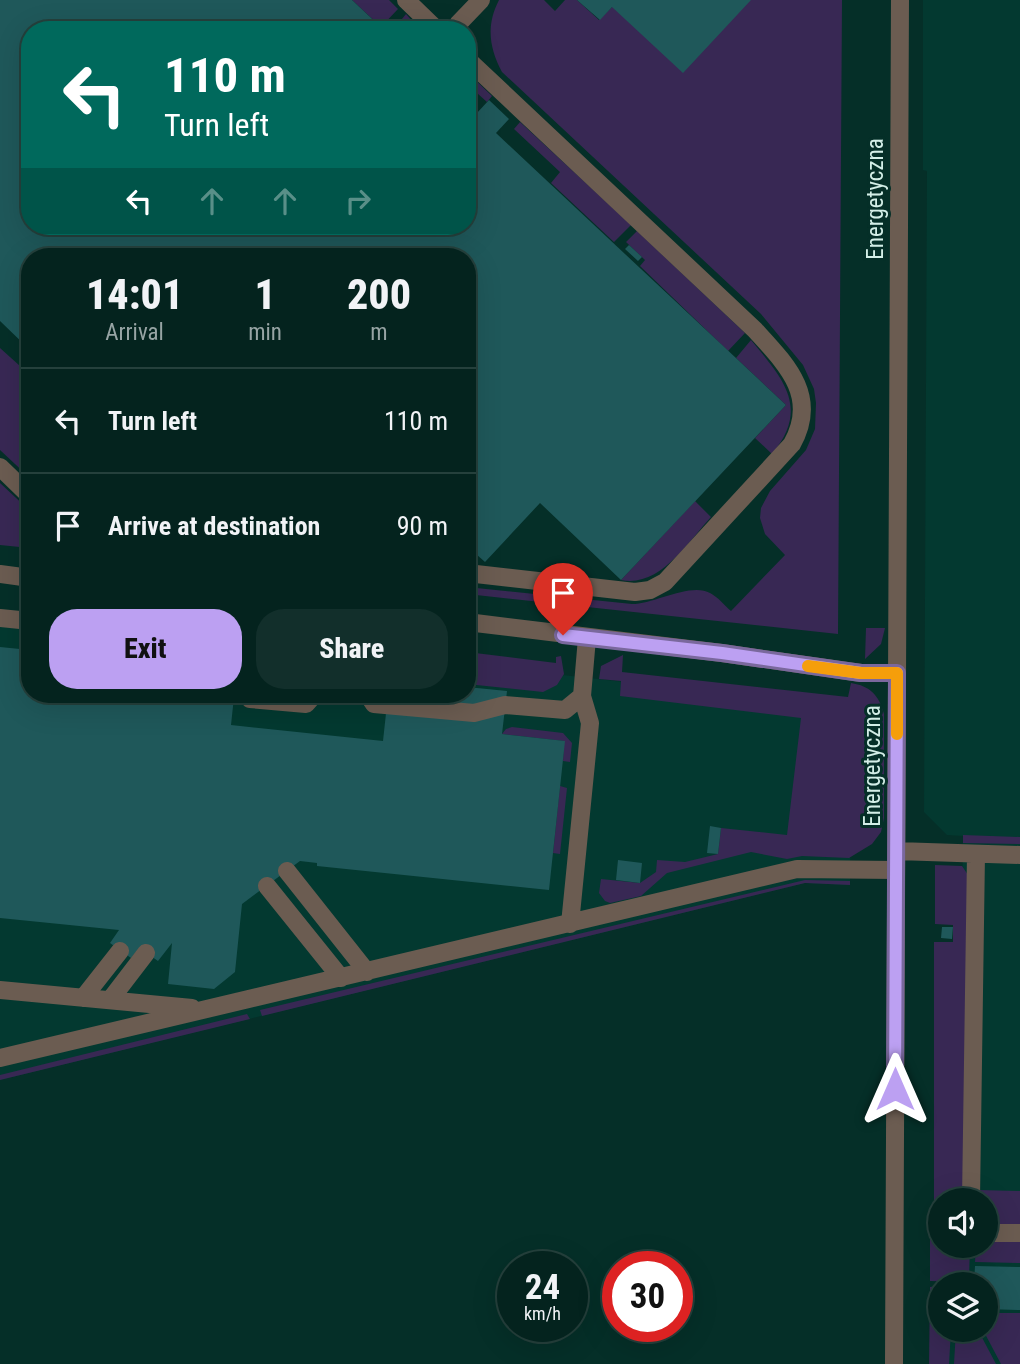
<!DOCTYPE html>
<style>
body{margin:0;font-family:"Roboto Condensed",sans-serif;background:#122f2b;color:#f1f3f6;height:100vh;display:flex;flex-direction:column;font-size:26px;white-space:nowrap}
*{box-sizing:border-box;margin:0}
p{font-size:23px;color:#97a4a4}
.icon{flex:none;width:38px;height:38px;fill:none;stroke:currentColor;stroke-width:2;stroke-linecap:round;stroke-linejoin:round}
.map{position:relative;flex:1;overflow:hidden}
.details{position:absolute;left:21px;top:248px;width:455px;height:455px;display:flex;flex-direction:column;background:#04231e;border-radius:28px;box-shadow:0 7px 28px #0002,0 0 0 2px #25403c}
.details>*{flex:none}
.guide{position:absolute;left:21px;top:21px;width:455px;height:214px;border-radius:28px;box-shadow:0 7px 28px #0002,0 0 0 2px #25403c;background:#00695c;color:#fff;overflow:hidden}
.controls{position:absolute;left:928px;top:1188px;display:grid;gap:14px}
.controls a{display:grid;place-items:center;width:70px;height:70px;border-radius:50%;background:#04231e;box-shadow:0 7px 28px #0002,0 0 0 2px #25403c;font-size:35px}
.speed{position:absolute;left:497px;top:1251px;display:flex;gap:14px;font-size:35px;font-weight:700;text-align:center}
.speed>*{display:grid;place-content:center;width:91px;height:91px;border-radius:50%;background:#04231e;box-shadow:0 7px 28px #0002,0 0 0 2px #25403c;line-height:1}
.speed small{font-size:18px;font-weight:400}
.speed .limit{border:10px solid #d22;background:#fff;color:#111}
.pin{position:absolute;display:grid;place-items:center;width:60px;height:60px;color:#fff;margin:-72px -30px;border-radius:50% 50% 50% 0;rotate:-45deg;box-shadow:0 0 7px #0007}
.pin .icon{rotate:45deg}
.me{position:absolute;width:77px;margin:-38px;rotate:0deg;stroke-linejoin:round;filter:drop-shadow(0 0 5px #0008)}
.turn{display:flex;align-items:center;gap:24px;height:147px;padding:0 28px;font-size:32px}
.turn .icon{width:91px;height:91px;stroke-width:2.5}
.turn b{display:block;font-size:49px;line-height:60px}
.lanes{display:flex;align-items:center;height:66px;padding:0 28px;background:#0003;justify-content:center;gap:35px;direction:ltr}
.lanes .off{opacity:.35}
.eta{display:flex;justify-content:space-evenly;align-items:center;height:119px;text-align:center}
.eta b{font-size:42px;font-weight:800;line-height:49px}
.action{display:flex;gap:14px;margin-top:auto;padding:14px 28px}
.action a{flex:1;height:80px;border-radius:28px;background:#bca0f2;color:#111;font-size:28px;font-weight:800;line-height:80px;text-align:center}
.action a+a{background:#122f2b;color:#f1f3f6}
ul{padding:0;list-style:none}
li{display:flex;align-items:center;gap:21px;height:105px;padding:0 28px;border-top:2px solid #25403c}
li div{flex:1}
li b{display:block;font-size:26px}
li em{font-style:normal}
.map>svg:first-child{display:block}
.built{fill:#033930}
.green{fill:#382854}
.building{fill:#1f585a}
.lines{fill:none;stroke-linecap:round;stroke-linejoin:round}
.minor{stroke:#6b5c51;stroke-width:18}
.route-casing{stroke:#7a689d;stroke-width:18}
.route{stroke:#bca0f2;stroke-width:12}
.slow{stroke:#f59e0b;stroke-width:12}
.labels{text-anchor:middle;stroke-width:6;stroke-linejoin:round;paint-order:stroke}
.street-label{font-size:23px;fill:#d3eee7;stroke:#052f28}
</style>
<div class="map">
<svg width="1020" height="1364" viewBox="0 0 1020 1364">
<rect width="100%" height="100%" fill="#052f28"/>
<path class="built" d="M923,0H1020V1364H944L945,1330H985V1284H946L947,1246H985V1200H957L963,836L947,835L924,812L927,171L923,170Z
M0,609L30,612V695H467V664L852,708L850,885L805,883L0,1080Z"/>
<path class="green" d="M352,0H389L398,9L381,27Z
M499,0H544L555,11L565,0H577L599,20L612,7L751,0H842L838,634L467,594V587L632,604C654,604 691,582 710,593C718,597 724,605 731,611L785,555L765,534L760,518L761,508L770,491L806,450L815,429L816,403L814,389L803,365L761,314L502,72C489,48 486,25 499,0Z
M406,14L420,30H393Z
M467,72L492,96L487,102L467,84Z
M520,122L631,225L614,242L551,183L560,172L514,129Z
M637,231L745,333L728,351L640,266L645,260L626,242Z
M751,340C782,378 811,407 772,454L755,438L786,405L736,358Z
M0,348L30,375V478L0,450Z
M0,483L30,511V548L0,545Z
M695,501L711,517C688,542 660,588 621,580Z
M866,628H885L881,644L865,659Z
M467,652L556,663V657L561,656L564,674L557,685L543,692L467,684Z
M623,655L622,672L848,697L851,683C870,686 879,695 884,714V818L881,832L872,844L849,858L802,856L787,859L751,852L667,873L641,896L610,903L605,901L599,893L601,879L640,883L656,872L657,860L685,862L718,854L721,828L787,835L801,718L620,696L621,681L599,679L601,666Z
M512,727L563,733L572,743L570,762L563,761L564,741L502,734L506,729Z
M560,786L567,788L560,854L553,853Z
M963,835L1020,837V844L963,843Z
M935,865L962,866L968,875L963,1200H940V1246H970L969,1277L963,1282L930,1281V1213L934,1201V942H953V925L935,924Z
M805,880L850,881V885L805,883L262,1016L260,1010Z
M247,1014L250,1019L0,1080V1075Z
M978,1190L1020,1191V1225C998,1225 985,1226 985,1200H979Z
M985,1240H1020V1263L975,1262L976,1246H985Z
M940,1286V1330H951L949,1364H929L930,1287Z
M985,1313H1020V1364H1001L983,1330H985Z
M956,1330H978L996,1364H954Z"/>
<path class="building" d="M0,0H352L384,30H30V226H467V106L476,114L489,100L509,119L496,133L786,405L621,580L540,503L485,562L467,546V257H30V350L0,321Z
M577,0H751L683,73L612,7L600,20Z
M629,245L642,257L638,261L625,249Z
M0,647L30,650V695H212L234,697L231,725L383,741L388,695H467V687L507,691L502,734L565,741L549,890L317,866V863L300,861L242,904L235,972L214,989L168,984L172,943L158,961L139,948L131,958L110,943L119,930L0,918Z
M710,826L721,828L718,854L707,853Z
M618,860L642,863L640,883L616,880Z
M942,927H953L952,939L941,938Z
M975,1266L1020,1267V1310L985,1309V1284H974Z"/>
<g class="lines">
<path class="minor" d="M406,0L437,30
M458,30V24L481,0
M467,59L755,330C786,364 819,396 792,444L665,582L650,590L635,592L467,573
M0,467L30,496
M0,574L30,578
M0,618L30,621
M467,622L722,653L861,673H897
M248,695L250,699L306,704L314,695
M368,695L374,704L474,713L505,705L565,710L582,696
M897,851L1020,855
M287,871L367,972
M267,886L341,978
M570,924L590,723L582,696L587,638
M0,990L192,1008
M83,998L120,951
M110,1000L146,953
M0,1058L797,869L896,870
M971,1200L976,854
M985,1229L994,1233H1020
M894,1364L900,0"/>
</g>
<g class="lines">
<g class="route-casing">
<path id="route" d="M563,635L722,653L861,673H897L895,1089"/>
</g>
<use href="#route" class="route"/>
<path class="slow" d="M808,666L861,673H897V734"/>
</g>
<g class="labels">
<g class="street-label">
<text transform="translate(875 199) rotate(-90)" y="8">Energetyczna</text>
<text transform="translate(872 766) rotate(-90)" y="8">Energetyczna</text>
</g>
</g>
</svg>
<div class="controls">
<a><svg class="icon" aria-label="sound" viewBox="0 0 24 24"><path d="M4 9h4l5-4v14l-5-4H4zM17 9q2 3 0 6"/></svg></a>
<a><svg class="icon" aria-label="layers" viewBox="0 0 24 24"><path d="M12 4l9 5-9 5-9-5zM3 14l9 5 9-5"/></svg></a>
</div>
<div class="speed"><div>24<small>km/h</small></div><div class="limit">30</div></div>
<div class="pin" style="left:563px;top:635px;background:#d93025"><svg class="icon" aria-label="arrive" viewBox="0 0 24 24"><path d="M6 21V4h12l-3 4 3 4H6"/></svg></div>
<svg class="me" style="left:895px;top:1089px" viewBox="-20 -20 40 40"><path d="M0-17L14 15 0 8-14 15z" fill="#bca0f2" stroke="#fff" stroke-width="4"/></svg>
<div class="guide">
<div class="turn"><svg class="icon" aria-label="left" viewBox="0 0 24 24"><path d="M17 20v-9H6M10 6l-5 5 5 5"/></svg><div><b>110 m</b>Turn left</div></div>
<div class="lanes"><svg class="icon" aria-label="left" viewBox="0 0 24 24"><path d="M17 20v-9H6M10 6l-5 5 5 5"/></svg><svg class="icon off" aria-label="ahead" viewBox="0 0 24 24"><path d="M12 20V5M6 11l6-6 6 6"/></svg><svg class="icon off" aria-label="ahead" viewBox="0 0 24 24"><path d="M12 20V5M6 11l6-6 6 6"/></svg><svg class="icon off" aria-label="right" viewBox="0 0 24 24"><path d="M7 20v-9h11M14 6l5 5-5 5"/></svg></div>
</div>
<section class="details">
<div class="eta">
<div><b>14:01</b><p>Arrival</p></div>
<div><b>1</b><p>min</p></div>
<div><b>200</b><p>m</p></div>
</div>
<ul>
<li><svg class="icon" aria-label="left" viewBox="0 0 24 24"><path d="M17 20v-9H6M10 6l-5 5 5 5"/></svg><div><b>Turn left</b></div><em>110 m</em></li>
<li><svg class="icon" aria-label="arrive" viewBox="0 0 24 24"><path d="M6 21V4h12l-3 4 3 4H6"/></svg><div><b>Arrive at destination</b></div><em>90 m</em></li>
</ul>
<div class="action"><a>Exit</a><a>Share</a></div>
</section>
</div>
